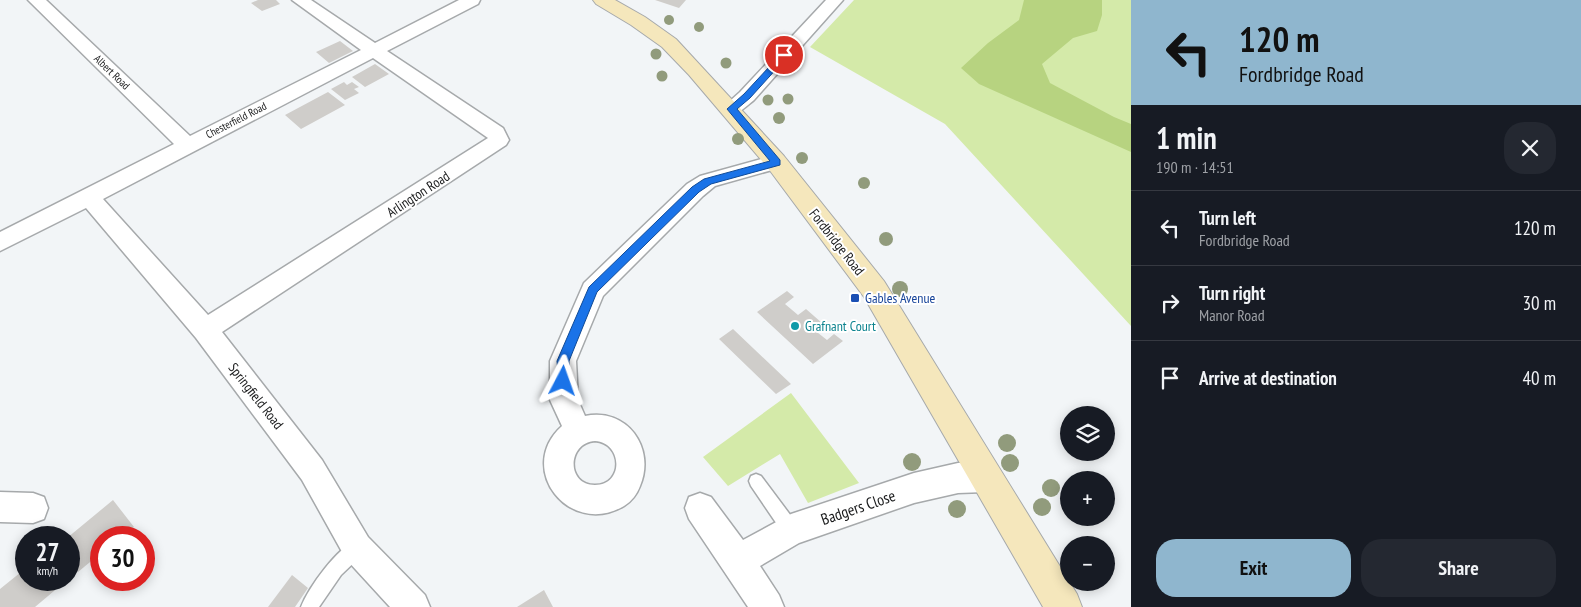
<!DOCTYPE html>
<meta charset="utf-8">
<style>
body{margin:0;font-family:"PT Sans Narrow",sans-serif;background:#242831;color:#f1f3f6;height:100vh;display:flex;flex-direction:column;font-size:19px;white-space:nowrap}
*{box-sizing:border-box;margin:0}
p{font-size:16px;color:#9ea1a6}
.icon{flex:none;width:28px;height:28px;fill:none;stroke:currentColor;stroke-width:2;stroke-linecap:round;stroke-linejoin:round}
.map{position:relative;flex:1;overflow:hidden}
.sheet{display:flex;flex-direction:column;background:#171b24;width:450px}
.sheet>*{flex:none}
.top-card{background:#8fb6ce;color:#111;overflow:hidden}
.fabs{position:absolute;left:1060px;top:406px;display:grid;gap:10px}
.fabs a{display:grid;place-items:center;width:55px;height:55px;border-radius:50%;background:#171b24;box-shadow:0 2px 12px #0003;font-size:25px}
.speed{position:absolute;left:15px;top:526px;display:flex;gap:10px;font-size:25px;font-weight:700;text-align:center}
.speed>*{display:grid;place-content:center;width:65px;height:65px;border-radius:50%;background:#171b24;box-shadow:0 2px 12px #0003;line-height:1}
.speed small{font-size:12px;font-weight:400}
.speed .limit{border:8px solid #d22;background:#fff;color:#111}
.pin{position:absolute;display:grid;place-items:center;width:42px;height:42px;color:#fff;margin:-21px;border:2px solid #fff;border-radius:50%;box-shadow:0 1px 5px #0007}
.me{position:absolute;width:55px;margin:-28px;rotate:4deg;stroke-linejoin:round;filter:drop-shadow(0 0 4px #0008)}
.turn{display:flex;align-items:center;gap:18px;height:105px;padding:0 25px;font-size:22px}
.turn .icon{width:65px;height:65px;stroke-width:2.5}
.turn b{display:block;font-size:35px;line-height:42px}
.round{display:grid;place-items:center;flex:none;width:52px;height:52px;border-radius:20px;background:#242831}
.overview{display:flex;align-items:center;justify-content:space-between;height:85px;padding:0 25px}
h1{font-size:30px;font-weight:700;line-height:38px}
.button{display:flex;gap:10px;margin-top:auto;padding:10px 25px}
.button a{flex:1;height:58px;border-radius:20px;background:#8fb6ce;color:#111;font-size:20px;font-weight:700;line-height:58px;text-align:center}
.button a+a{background:#242831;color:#f1f3f6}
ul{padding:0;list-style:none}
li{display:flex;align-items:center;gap:15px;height:75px;padding:0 25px;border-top:1px solid #363941}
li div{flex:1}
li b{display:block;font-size:19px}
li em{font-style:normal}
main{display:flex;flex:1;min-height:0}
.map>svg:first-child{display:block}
.green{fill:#d4eaa9}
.forest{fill:#b7d380}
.building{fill:#cfcdca}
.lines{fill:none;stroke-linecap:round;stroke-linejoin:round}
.service-casing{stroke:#a6a9ab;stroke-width:3}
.minor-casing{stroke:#a6a9ab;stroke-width:3}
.secondary-casing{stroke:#a6a9ab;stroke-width:2}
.service{fill:#fff;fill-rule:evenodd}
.minor{fill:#fff;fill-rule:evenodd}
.secondary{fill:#f5e7bc;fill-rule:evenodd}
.tree{fill:#919b7c}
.route{fill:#1a73e8;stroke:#114b97}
.transit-dot{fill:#1a4fb4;stroke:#fff;stroke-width:2}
.culture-dot{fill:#0f9aa8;stroke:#fff;stroke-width:2}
.labels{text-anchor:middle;stroke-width:4;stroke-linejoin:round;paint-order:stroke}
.far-street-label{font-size:11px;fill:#191a1b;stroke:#fff}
.street-label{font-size:14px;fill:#191a1b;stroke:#fff}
.transit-label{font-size:14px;fill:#164399;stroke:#fff;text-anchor:start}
.culture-label{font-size:14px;fill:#0d838f;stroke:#fff;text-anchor:start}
.near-street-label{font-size:16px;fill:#191a1b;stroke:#fff}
</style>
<main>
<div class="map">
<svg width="1131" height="607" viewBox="0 0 1131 607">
<rect width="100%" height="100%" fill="#f2f5f7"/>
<path class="green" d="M854,0H1131V326L945,124L810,47Z
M791,393L859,483L808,503L780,454L728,486L703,457Z"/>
<path class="forest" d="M1024,0H1102V15L1097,31L1073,38L1042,64L1050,83L1114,117L1131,124V152L979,84L961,68L988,43L1019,20Z"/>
<path class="building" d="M258,0H276L280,4L262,11L251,3Z
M655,0H686L679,8Z
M340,41L353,51L329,63L316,52Z
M375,64L389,74L365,87L352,77Z
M344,82L347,85L352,82L359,87L354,89L359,93L345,100L331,89Z
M328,92L345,105L301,129L285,115Z
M787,291L794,297L785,304L798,315L806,309L822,323L813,329L827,340L834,334L843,341L813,364L757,312Z
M733,329L791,384L776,394L719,339Z
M113,500L134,527L121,538H101V553L78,572L69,558V538H67Z
M26,568V580H67L35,607H0V589Z
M292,575L308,588L295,607H268Z
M544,590L553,607H517Z"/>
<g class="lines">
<g class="service-casing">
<path id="service" d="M756,474L761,476L797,524L799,530L797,536L791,538L785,536L751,486L749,481L751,476Z
M357,540L363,542L365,548L363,554L341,575L319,607H301C309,587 337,548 357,540Z"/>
</g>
<g class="minor-casing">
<path id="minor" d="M28,0H46L190,136L361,50L292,0H311L375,43L459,0H480L478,4L387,51L503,128L509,140L506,145L222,332L322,460L368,537L425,595L430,607H390L346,559L302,480L196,338L86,208L0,251V232L174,144ZM373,58L488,138L208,315L103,199Z
M826,0H843L754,100C744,108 737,117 724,113L721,109L740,92Z
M776,155L783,157L787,162L783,167L715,186L703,196L603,296L576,361L578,400L585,416C627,407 656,448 640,486C637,494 632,501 624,506C569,538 515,468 562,426L550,400V361L584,283L687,184L700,176ZM595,441C623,443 624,485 595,485C566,485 567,443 595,441Z
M985,462L996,467L1000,477L996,487L985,492L958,493L914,503L799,543L760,566L779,595L784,607H748L689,519L685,508L689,497L700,493L711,497L743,540L791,514L914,473L958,463Z
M0,492L33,493L44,497L48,508L44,519L33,523L0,522Z"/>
</g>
<g class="secondary-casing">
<path id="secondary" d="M593,0H615L645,17L676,39L784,156L884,281L1077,594L1082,607H1043L864,297L768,168L689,75L662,47L631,25L596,4Z"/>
</g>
<use href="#service" class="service"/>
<use href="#minor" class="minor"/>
<use href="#secondary" class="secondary"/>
</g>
<g class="tree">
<circle cx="669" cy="20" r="5"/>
<circle cx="699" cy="27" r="5"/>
<circle cx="656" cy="54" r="5.5"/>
<circle cx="726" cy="63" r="5.5"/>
<circle cx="662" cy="76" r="5.5"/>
<circle cx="788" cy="99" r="5.5"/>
<circle cx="768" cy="100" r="5.5"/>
<circle cx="779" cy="118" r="6"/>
<circle cx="738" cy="139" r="6"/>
<circle cx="802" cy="158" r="6"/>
<circle cx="864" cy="183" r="6"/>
<circle cx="886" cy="239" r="7"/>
<circle cx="900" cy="289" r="8"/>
<circle cx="1007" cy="443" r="9"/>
<circle cx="912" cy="462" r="9"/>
<circle cx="1010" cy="463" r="9"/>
<circle cx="1051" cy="488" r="9"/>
<circle cx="1042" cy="507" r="9"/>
<circle cx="957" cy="509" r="9"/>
</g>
<path class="route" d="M782,53L789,55L750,98L737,109L780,160V165L711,184L699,192L597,292L569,361L570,381L568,385L563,386L559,385L557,361L589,287L692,187L704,179L770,161L727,109L744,94Z"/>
<rect class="transit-dot" x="850" y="293" width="10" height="10" rx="2.5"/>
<circle class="culture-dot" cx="795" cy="326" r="5"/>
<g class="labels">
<g class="far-street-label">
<text transform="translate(112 72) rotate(44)" y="4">Albert Road</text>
<text transform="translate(236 120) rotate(-27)" y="4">Chesterfield Road</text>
</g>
<g class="street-label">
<text transform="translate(418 194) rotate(-33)" y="5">Arlington Road</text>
<text transform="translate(837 242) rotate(52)" y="5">Fordbridge Road</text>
<text transform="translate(256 396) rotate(52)" y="5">Springfield Road</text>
</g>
<g class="transit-label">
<text x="865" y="303">Gables Avenue</text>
</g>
<g class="culture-label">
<text x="805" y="331">Grafnant Court</text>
</g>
<g class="near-street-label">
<text transform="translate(858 507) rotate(-19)" y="6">Badgers Close</text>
</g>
</g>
</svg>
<div class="fabs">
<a><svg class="icon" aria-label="layers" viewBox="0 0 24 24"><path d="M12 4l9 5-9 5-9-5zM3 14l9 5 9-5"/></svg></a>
<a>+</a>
<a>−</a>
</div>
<div class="speed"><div>27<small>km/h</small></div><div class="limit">30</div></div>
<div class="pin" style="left:784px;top:55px;background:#d93025"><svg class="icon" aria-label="arrive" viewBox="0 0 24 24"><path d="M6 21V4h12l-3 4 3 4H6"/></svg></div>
<svg class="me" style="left:563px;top:381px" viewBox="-20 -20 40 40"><path d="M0-17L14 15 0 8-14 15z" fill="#1a73e8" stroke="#fff" stroke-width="4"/></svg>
</div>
<section class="sheet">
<div class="top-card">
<div class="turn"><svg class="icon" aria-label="left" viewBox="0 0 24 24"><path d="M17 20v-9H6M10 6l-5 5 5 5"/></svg><div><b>120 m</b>Fordbridge Road</div></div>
</div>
<div class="overview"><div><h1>1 min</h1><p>190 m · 14:51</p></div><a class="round"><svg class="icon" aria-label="close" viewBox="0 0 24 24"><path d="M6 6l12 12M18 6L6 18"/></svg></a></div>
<ul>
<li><svg class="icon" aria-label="left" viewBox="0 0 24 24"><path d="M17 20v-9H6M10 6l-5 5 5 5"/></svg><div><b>Turn left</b><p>Fordbridge Road</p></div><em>120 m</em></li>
<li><svg class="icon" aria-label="right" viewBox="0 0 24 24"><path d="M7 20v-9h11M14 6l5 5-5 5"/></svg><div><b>Turn right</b><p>Manor Road</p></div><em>30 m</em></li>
<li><svg class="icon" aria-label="arrive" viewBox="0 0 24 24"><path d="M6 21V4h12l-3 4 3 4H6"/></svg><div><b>Arrive at destination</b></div><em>40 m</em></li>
</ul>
<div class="button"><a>Exit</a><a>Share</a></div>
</section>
</main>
